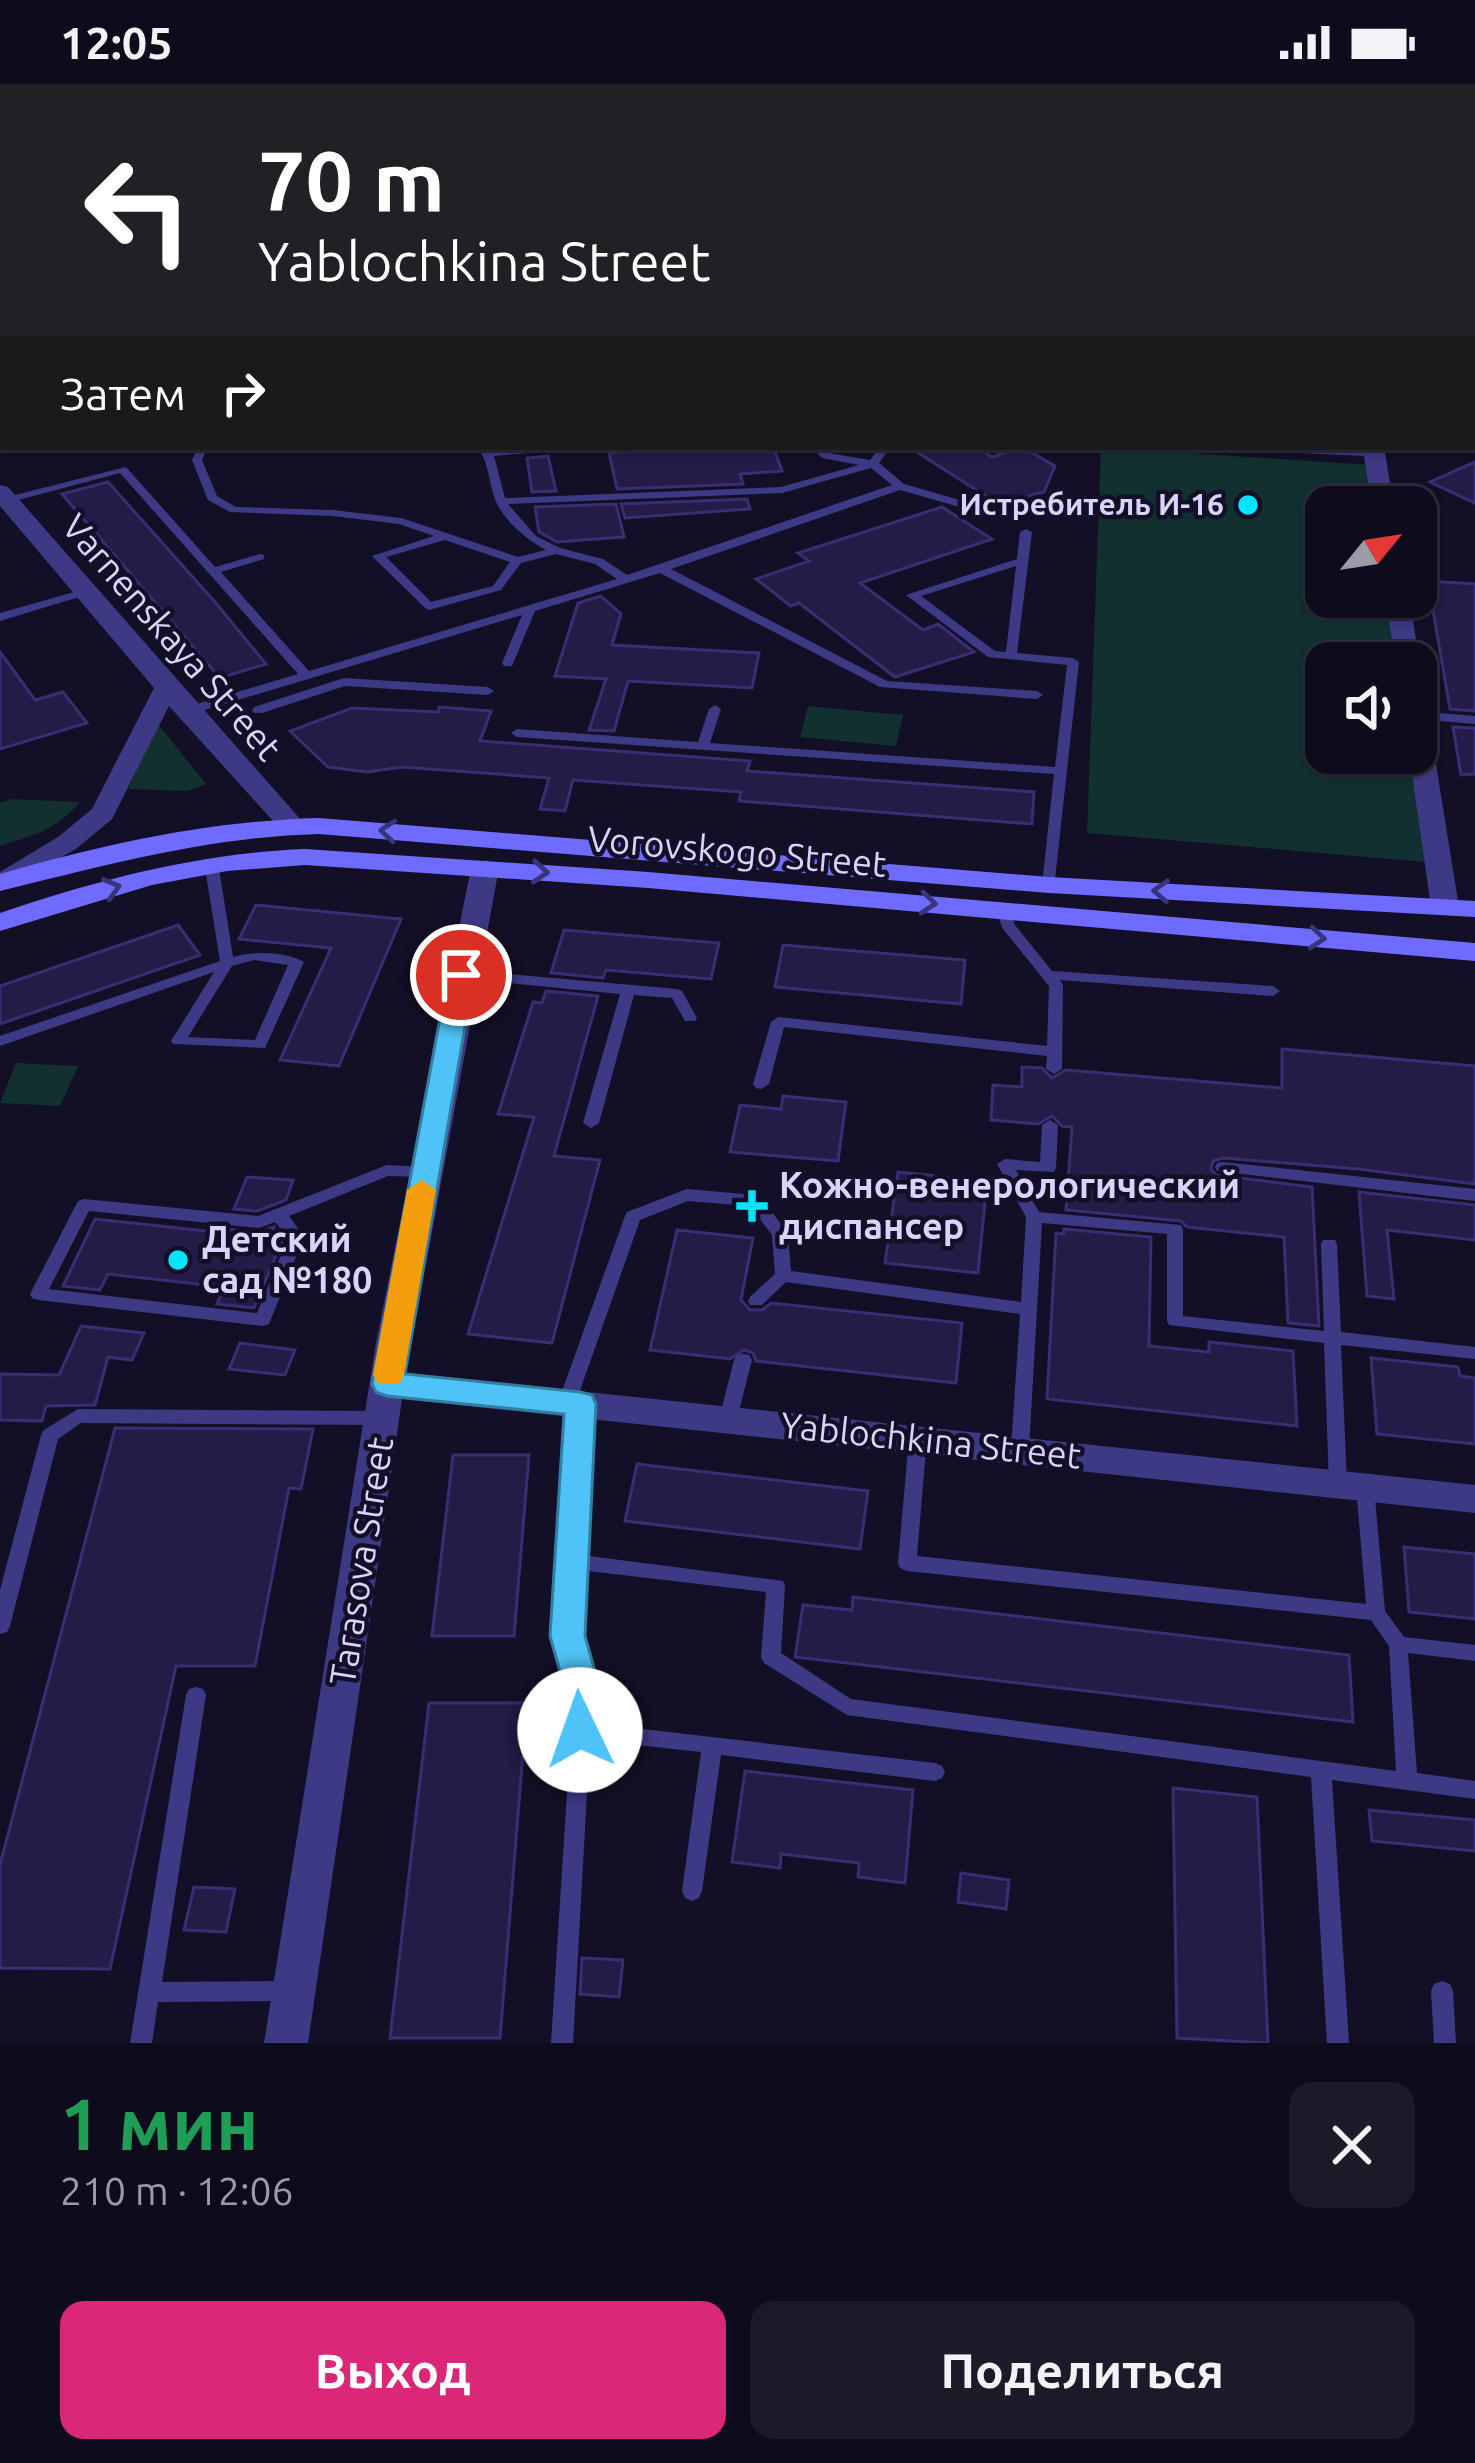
<!DOCTYPE html>
<html lang="ru">
<meta charset="utf-8">
<style>
body{margin:0;font-family:Ubuntu,sans-serif;background:#1c1929;color:#f1f3f6;height:100vh;display:flex;flex-direction:column;font-size:45px;white-space:nowrap}
*{box-sizing:border-box;margin:0}
p{font-size:39px;color:#9b9ba3}
.icon{flex:none;width:66px;height:66px;fill:none;stroke:currentColor;stroke-width:2;stroke-linecap:round;stroke-linejoin:round}
.map{position:relative;height:1959px;overflow:hidden}
.panel{display:flex;flex-direction:column;background:#0e0b1c;flex:1}
.panel>*{flex:none}
.banner{position:absolute;left:0px;top:0px;width:1476px;height:366px;box-shadow:0 3px 9px #0004,0 0 0 3px #2e2b3b;background:#202124;color:#fff;overflow:hidden}
.needle{width:78px;rotate:60deg}
.buttons{position:absolute;left:1305px;top:402px;display:grid;gap:24px}
.buttons a{display:grid;place-items:center;width:132px;height:132px;border-radius:24px;background:#0e0b1c;box-shadow:0 3px 9px #0004,0 0 0 3px #2e2b3b;font-size:60px}
.pin{position:absolute;display:grid;place-items:center;width:102px;height:102px;color:#fff;margin:-51px;border:6px solid #fff;border-radius:50%;box-shadow:0 3px 12px #0007}
.me{position:absolute;width:132px;margin:-66px;rotate:357deg;stroke-linejoin:round;filter:drop-shadow(0 0 9px #0008)}
.turn{display:flex;align-items:center;gap:42px;height:252px;padding:0 60px;font-size:54px}
.turn .icon{width:156px;height:156px;stroke-width:2.5}
.turn b{display:block;font-size:84px;line-height:102px}
.then{display:flex;align-items:center;height:114px;padding:0 60px;background:#0003;gap:24px;font-size:45px}
.round{display:grid;place-items:center;flex:none;width:126px;height:126px;border-radius:24px;background:#1c1929}
.head{display:flex;align-items:center;justify-content:space-between;height:204px;padding:0 60px}
h1{font-size:72px;font-weight:700;line-height:90px;color:#1e9e55}
.primary-button{display:flex;gap:24px;margin-top:auto;padding:24px 60px}
.primary-button a{flex:1;height:138px;border-radius:24px;background:#db2777;color:#fff;font-size:48px;font-weight:700;line-height:138px;text-align:center}
.primary-button a+a{background:#1c1929;color:#f1f3f6}
.status{display:flex;justify-content:space-between;align-items:center;height:84px;padding:0 60px;background:#0e0b1c;direction:ltr}
.status svg{height:33px;fill:currentColor}
.map>svg:first-child{display:block}
.green{fill:#12302f}
.building{fill:#241b47;stroke:#3b2d73;stroke-width:3}
.lines{fill:none;stroke-linecap:round;stroke-linejoin:round}
.lane{fill:#3d3a85;fill-rule:evenodd}
.street{fill:#3d3a85;fill-rule:evenodd}
.secondary{fill:#6f6bff;fill-rule:evenodd}
.oneway{stroke:#38347d}
.route{fill:#4fc3f7;stroke:#337fa1;stroke-width:3}
.slow{fill:#f59e0b}
.poi-dot{fill:#00e5ff;stroke:#130f26;stroke-width:4.5}
.labels{text-anchor:middle;stroke-width:9;stroke-linejoin:round;paint-order:stroke}
.far-poi-label{font-size:30px;font-weight:bold;fill:#d9d4ff;stroke:#130f26;text-anchor:end}
.street-label{font-size:36px;fill:#d9d4ff;stroke:#130f26}
.poi-label{font-size:36px;font-weight:bold;fill:#d9d4ff;stroke:#130f26;text-anchor:start}
</style>
<div class="status"><b>12:05</b><svg viewBox="0 0 49 12"><path d="M0 12V9h3v3zM5 12V6h3v6zM10 12V3h3v9zM15 12V0h3v12zM26 1h20v11H26zM47 4h2v5h-2z"/></svg></div>
<div class="map">
<svg width="1475" height="1959" viewBox="0 0 1475 1959">
<rect width="100%" height="100%" fill="#130f26"/>
<path class="green" d="M1101,363L1370,381L1376,423H1326V513H1388L1398,579H1326V669H1410L1425,778L1087,749Z
M808,622L903,631L896,662L800,653Z
M158,640L206,700L188,707L128,705Z
M12,715L80,718C58,745 32,752 0,762V719Z
M16,979L78,982L60,1022L0,1019Z"/>
<path class="building" d="M696,363H773L782,387L740,390L743,400L617,405L609,369Z
M909,363H976L992,373L1022,363L1055,382L1044,408L998,420Z
M548,372L556,407L532,408L527,374Z
M1475,378V419L1430,398Z
M108,398L215,518L266,580L220,594L62,410Z
M747,415L750,425L625,434L621,420Z
M616,420L624,453L557,458L539,448L535,423Z
M942,423L992,455L860,499L923,546L938,540L974,568L895,593L799,519L791,522L756,495L809,477L798,469Z
M1428,497L1475,500V627L1450,625Z
M601,512L621,530L612,561L759,569L752,604L628,597L614,647L589,646L606,595L555,592L578,519Z
M0,568L35,616L63,608L87,639L0,665Z
M439,623L491,627L480,657L750,677L747,687L1034,708L1032,740L739,717L741,708L573,696L565,727L540,725L549,694L402,683L367,688L328,683L290,647L352,624L438,628Z
M1453,643L1475,644V690L1461,691Z
M256,821L401,835L339,982L280,976L331,864L239,855Z
M178,841L200,871L0,940V902Z
M564,846L719,859L711,895L606,886L603,894L551,889Z
M783,861L965,876L961,920L775,903Z
M546,907L598,912L554,1072L600,1076L552,1259L468,1250L534,1033L498,1030L533,918L542,919Z
M1282,965L1475,982V1100L1358,1085L1223,1074L1213,1077L1211,1085L1216,1091L1312,1103L1319,1242L1288,1239L1284,1153L1187,1143L1181,1137L1066,1126L1072,1043L1062,1042L1052,1032L1038,1040L991,1036L993,1001L1022,1003V983L1042,984L1052,994L1066,986L1282,1004Z
M783,1012L846,1018L838,1077L730,1068L740,1021L781,1025Z
M898,1088L987,1097L978,1189L885,1179Z
M247,1093L293,1096L286,1116L257,1127L234,1125Z
M1359,1108L1475,1121V1156L1387,1146L1394,1215L1367,1212Z
M95,1135L225,1149L226,1145L259,1148L274,1143L273,1154L283,1155L254,1224L217,1220L224,1203L108,1190L100,1206L63,1202Z
M1064,1145L1151,1153L1149,1262L1209,1268V1258L1293,1267L1297,1342L1047,1315L1056,1149L1064,1150Z
M677,1146L753,1154L741,1216L750,1226H762L771,1219L962,1239L956,1299L756,1277L753,1269L744,1266L730,1275L650,1266Z
M81,1242L144,1249L132,1276L108,1273L95,1321L46,1322L42,1337L0,1336V1290L59,1291Z
M240,1259L295,1266L285,1291L229,1285Z
M1371,1274L1458,1283L1460,1292L1475,1294V1360L1377,1350Z
M115,1344L313,1345L301,1405L289,1404L255,1582H176L110,1885L0,1884V1781Z
M453,1371H529L514,1552H432Z
M637,1380L868,1407L860,1465L625,1437Z
M1404,1463L1475,1470V1535L1409,1528Z
M853,1513L1349,1571L1353,1638L795,1573L803,1521L852,1526Z
M429,1619H527L500,1954H390Z
M745,1687L913,1706L905,1799L858,1793L859,1779L781,1770L780,1784L732,1778Z
M1173,1704L1257,1713L1268,1959L1177,1954Z
M1369,1726L1475,1736V1767L1372,1757Z
M961,1789L1009,1796L1006,1825L958,1818Z
M194,1803L235,1805L226,1848L184,1846Z
M582,1874L623,1876L619,1913L580,1910Z"/>
<g class="lines">
<path class="lane" d="M1156,0H1170L1163,3H1149Z
M1465,0H1475V5Z
M1475,59V65L1473,66V60Z
M0,111L3,112V120L0,119Z
M1473,202H1475V208H1473Z
M1475,270V276L1473,277V271Z
M0,273H3V279H0Z
M0,304L3,305V313L0,312Z
M198,363H208L202,376L217,412L236,423L333,426L401,434L518,473L546,466C525,455 499,433 493,409C488,393 488,376 477,363H488L491,366L566,363L561,366L494,372L505,414L781,403L859,381L822,374L812,363H823L829,369L870,376L880,363H890L879,379L904,400L998,427L1043,412L1048,415L998,434L900,406L671,485L887,597L1037,607L1043,611L1037,615L880,603L660,489L535,527L512,582H504L502,579L522,531L191,630H183V624L298,590L120,389L7,419L3,418V414L126,383L215,483L260,470L264,471V475L221,488L309,587L617,495L595,480L556,470L521,479L501,506L429,526L425,524L372,472L434,452L399,440L333,432L230,428L208,416L192,376ZM871,384L892,401L627,491L603,475L560,464L536,452L508,420L782,409ZM445,456L510,478L493,502L431,518L386,473Z
M1026,445L1032,448L1017,569L1073,574L1079,578L1054,804L1049,805L1042,801L1054,690L517,653L511,649L517,645L698,658L709,625L715,621L721,625L710,659L1055,683L1067,581L988,573L906,511L1017,475L1020,448ZM1016,482L1006,568L995,567L921,512Z
M85,505L91,508L89,510L0,537V529Z
M344,594L488,603L494,607L488,611L345,602L262,629H254L252,626L254,623Z
M1416,627L1475,632V640L1416,635Z
M211,774L218,778L233,873C256,867 284,867 304,878L265,964L173,960L171,957L214,888L0,962V952L220,877L204,778ZM254,876L288,881L255,956L188,953L232,882Z
M1002,821L1007,822L1015,841L1052,887L1273,902L1280,907L1273,912L1060,896L1063,901L1062,985L1054,990L1046,985L1047,972L784,943L769,1000L761,1005L756,1004L753,1000L771,938L778,933L1047,962L1049,902L1003,845L995,825Z
M462,886L677,905L682,907L697,934L695,937H685L672,914L634,911L599,1039L591,1044L583,1039L620,910L457,894L455,891L457,888Z
M1050,1036L1058,1041L1056,1084L1054,1088L1016,1086L1039,1128L1181,1141L1183,1145V1232L1324,1247L1321,1160L1323,1156H1335L1337,1160L1341,1248L1475,1263V1275L1341,1261L1347,1400L1344,1405L1338,1407L1332,1405L1329,1400L1324,1259L1169,1241L1167,1237V1150L1042,1139L1029,1365L1026,1370L1020,1372L1014,1370L1011,1365L1020,1230L786,1198L762,1221H750L748,1217L750,1213L775,1190L772,1151L750,1122L688,1117L640,1136L577,1315H587L590,1320L581,1471L783,1497L785,1502L781,1569L851,1615L1396,1687L1389,1562L1371,1536L907,1487L900,1484L898,1479L909,1354L912,1349L918,1347L924,1349L927,1354L917,1472L1366,1520L1356,1403L1359,1398L1365,1396L1371,1398L1374,1403L1385,1527L1404,1553L1475,1561V1577L1408,1569L1417,1689L1475,1697V1715L1332,1696L1349,1959H1327L1311,1693L847,1631L764,1579L761,1573L766,1508L580,1486L577,1553L591,1598V1639L935,1679L942,1682L945,1688L942,1694L935,1697L721,1671L702,1807L699,1814L692,1817L685,1814L682,1807L701,1668L590,1656L573,1959H551L571,1646V1598L557,1553L562,1481L560,1477L563,1472L572,1323H561L558,1318L625,1132L627,1128L687,1105L755,1111L761,1113L788,1150L791,1187L1021,1218L1026,1133L997,1080L1005,1075L1040,1078L1042,1041Z
M1223,1078L1475,1105V1117L1217,1087L1215,1083L1217,1079Z
M387,1081L425,1083L433,1088L425,1093L388,1092L289,1132L304,1153L269,1240L263,1242L38,1216L32,1214L30,1210L78,1117L84,1115L258,1132ZM89,1127L259,1144L275,1138L288,1154L257,1229L49,1205Z
M743,1270L749,1271L752,1276L737,1335L734,1340L728,1342L722,1340L719,1335L734,1276L737,1271Z
M78,1325L380,1327L386,1329L389,1334L386,1339L380,1341L81,1339L58,1355L10,1542L7,1548L0,1550V1506L41,1351L44,1346Z
M196,1603L203,1605L206,1611L162,1898L291,1897L299,1900L302,1907L299,1914L291,1917L158,1918L152,1959H130L186,1611L189,1605Z
M1442,1897L1450,1900L1453,1907L1456,1959H1434L1431,1907L1434,1900Z"/>
<path class="street" d="M451,0H479L449,3Z
M518,0H537L539,3H520Z
M1185,0H1206L1208,3H1187Z
M3,92V102L0,103V93Z
M1473,122H1475V132H1473Z
M3,231V243L0,244V232Z
M1473,326H1475L1473,339Z
M1288,363H1394L1385,369L1394,423H1372L1364,372L1299,369Z
M0,401L8,403L301,736L305,742L301,748H283L169,622L112,735L76,765L0,807V788L58,753L92,725L154,604L0,422Z
M1385,513H1409L1420,579L1417,584L1416,579H1396Z
M1416,624L1428,631L1459,823L1445,831L1431,823L1409,669H1416Z
M485,776L499,784L406,1289L1475,1401V1429L402,1315L308,1959H264L376,1259L471,784Z"/>
<path class="secondary" d="M319,734L1049,793L1475,817V833L1049,809L319,750C208,753 107,781 0,807V790C105,760 209,737 319,734Z
M305,765L648,788L1475,859V877L648,804L305,781L227,787L152,801L0,847V829C100,795 200,769 305,765Z"/>
</g>
<defs><path id="oneway-chevron" d="M-2-3.5L2.5 0L-2 3.5" fill="none" stroke-width="1.6" stroke-linecap="round" stroke-linejoin="round" transform="scale(3)"/></defs>
<g class="oneway">
<use href="#oneway-chevron" transform="translate(388 747) rotate(-175)"/>
<use href="#oneway-chevron" transform="translate(540 788) rotate(4)"/>
<use href="#oneway-chevron" transform="translate(112 804) rotate(-16)"/>
<use href="#oneway-chevron" transform="translate(1161 807) rotate(-177)"/>
<use href="#oneway-chevron" transform="translate(928 819) rotate(5)"/>
<use href="#oneway-chevron" transform="translate(1317 854) rotate(5)"/>
</g>
<path class="route" d="M461,882L474,891L405,1290L580,1308L592,1311L596,1320L585,1552L598,1598L599,1646L593,1657L580,1661L568,1657L562,1646L563,1598L550,1552L564,1330L387,1312L376,1308L372,1300L448,891Z"/>
<path class="slow" d="M422,1096L436,1106L404,1291L400,1299H378L373,1291L407,1106Z"/>
<g class="poi-dot">
<circle cx="1248" cy="421" r="12"/>
<path d="M746 1104h12v12h12v12h-12v12h-12v-12h-12v-12h12z"/>
<circle cx="178" cy="1176" r="12"/>
</g>
<g class="labels">
<g class="far-poi-label">
<text x="1224" y="431">Истребитель И-16</text>
</g>
<g class="street-label">
<text transform="translate(172 553) rotate(49)" y="13">Varnenskaya Street</text>
<text transform="translate(737 767) rotate(5)" y="13">Vorovskogo Street</text>
<text transform="translate(931 1356) rotate(6)" y="13">Yablochkina Street</text>
<text transform="translate(361 1477) rotate(-81)" y="13">Tarasova Street</text>
</g>
<g class="poi-label">
<text x="779" y="1114">Кожно-венерологический<tspan x="779" dy="41">диспансер</tspan></text>
<text x="202" y="1168">Детский<tspan x="202" dy="41">сад №180</tspan></text>
</g>
</g>
</svg>
<div class="buttons">
<a><svg class="needle" viewBox="-14 -14 28 28"><path d="M0-13l5 13h-10z" fill="#e53935"/><path d="M0 13l5-13h-10z" fill="#9b9ba3"/></svg></a>
<a><svg class="icon" aria-label="sound" viewBox="0 0 24 24"><path d="M4 9h4l5-4v14l-5-4H4zM17 9q2 3 0 6"/></svg></a>
</div>
<div class="pin" style="left:461px;top:891px;background:#d93025"><svg class="icon" aria-label="arrive" viewBox="0 0 24 24"><path d="M6 21V4h12l-3 4 3 4H6"/></svg></div>
<svg class="me" style="left:580px;top:1646px" viewBox="-20 -20 40 40"><circle r="19" fill="#fff"/><path d="M0-13L10 11 0 6-10 11z" fill="#4fc3f7"/></svg>
<div class="banner">
<div class="turn"><svg class="icon" aria-label="left" viewBox="0 0 24 24"><path d="M17 20v-9H6M10 6l-5 5 5 5"/></svg><div><b>70 m</b>Yablochkina Street</div></div>
<div class="then">Затем<svg class="icon" aria-label="right" viewBox="0 0 24 24"><path d="M7 20v-9h11M14 6l5 5-5 5"/></svg></div>
</div>
</div>
<section class="panel">
<div class="head"><div><h1>1 мин</h1><p>210 m · 12:06</p></div><a class="round"><svg class="icon" aria-label="close" viewBox="0 0 24 24"><path d="M6 6l12 12M18 6L6 18"/></svg></a></div>
<div class="primary-button"><a>Выход</a><a>Поделиться</a></div>
</section>
